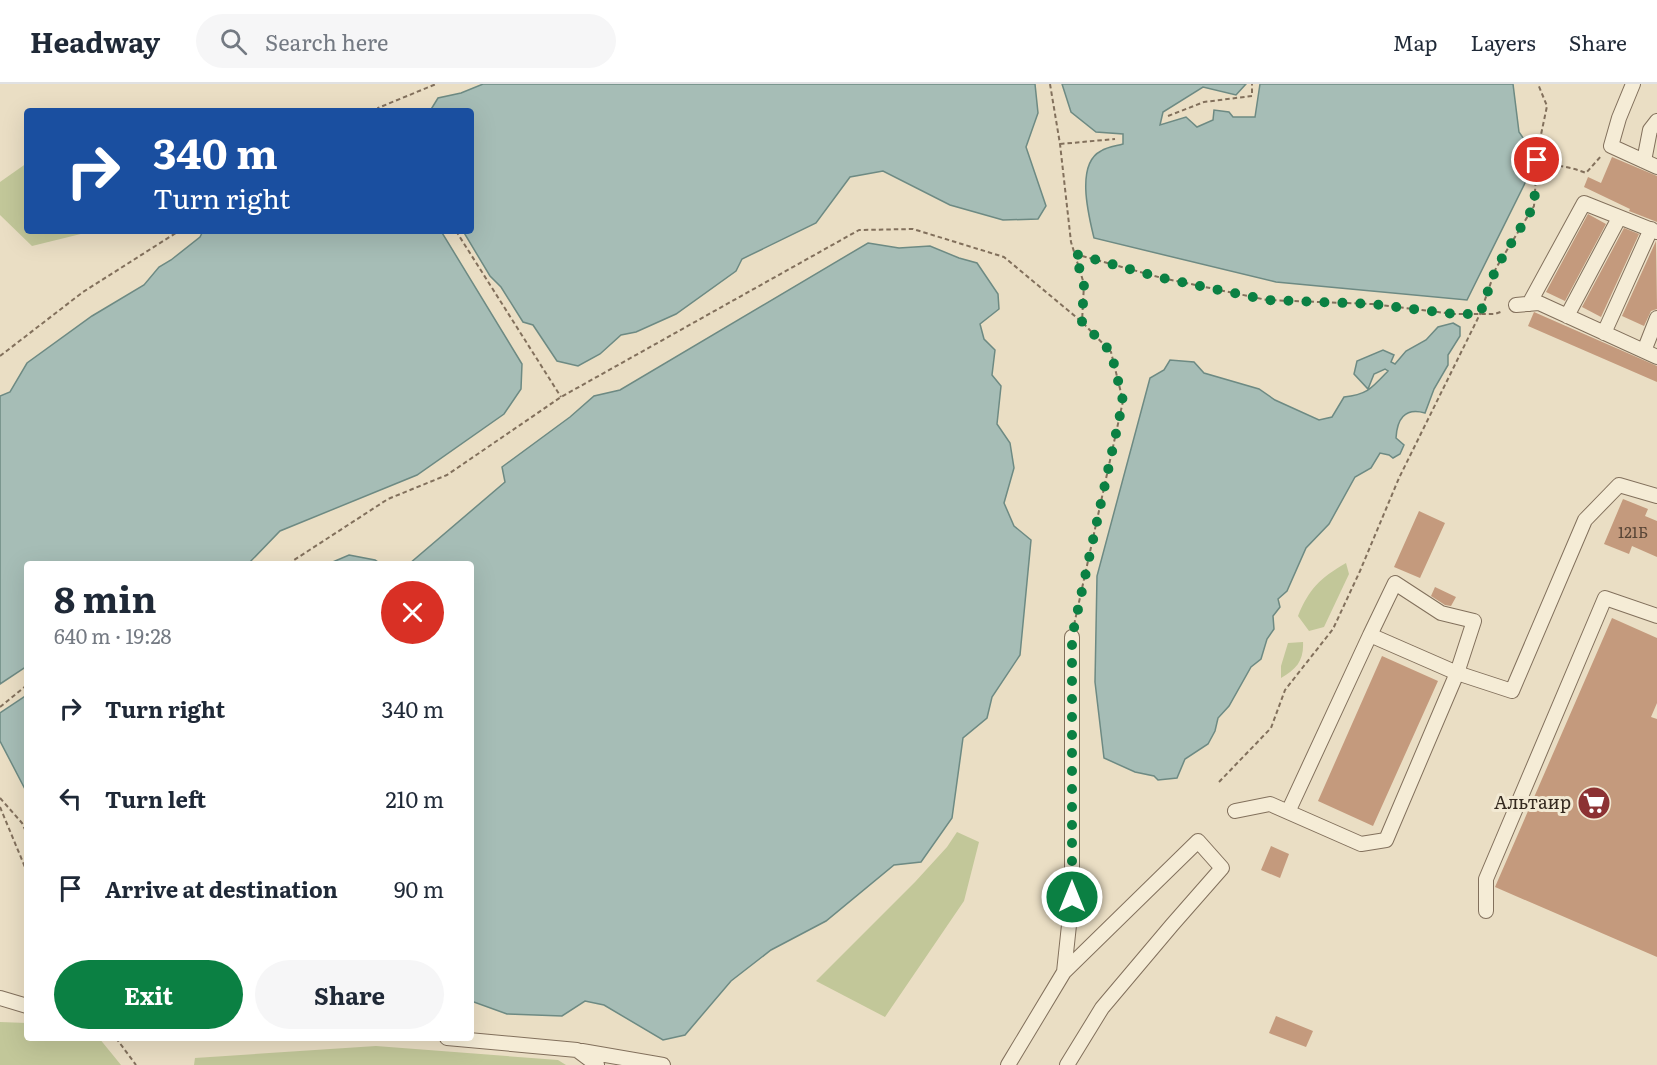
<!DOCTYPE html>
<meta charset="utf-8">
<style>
body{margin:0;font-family:Literata,serif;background:#f6f6f7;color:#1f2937;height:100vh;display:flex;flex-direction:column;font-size:22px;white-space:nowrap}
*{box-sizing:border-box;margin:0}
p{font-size:20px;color:#747a83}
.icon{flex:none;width:33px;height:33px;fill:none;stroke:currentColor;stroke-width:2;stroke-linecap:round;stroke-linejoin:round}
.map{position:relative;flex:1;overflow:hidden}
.side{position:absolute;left:24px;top:477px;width:450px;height:480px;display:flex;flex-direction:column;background:#fff;border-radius:6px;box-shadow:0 6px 24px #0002}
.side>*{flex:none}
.guide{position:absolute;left:24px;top:24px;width:450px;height:126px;border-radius:6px;box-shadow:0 6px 24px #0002;background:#1a4fa0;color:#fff;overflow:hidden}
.pin{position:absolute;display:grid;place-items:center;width:51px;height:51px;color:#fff;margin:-26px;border:3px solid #fff;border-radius:50%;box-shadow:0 2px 6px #0007}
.me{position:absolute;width:66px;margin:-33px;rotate:0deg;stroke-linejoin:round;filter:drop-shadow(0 0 4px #0008)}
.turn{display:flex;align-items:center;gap:21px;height:126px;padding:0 30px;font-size:27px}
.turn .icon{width:78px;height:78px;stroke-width:2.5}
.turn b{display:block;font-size:42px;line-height:51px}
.round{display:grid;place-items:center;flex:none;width:63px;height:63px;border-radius:32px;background:#f6f6f7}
.overview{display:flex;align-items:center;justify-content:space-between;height:102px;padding:0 30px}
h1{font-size:36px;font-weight:700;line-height:45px}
.action{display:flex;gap:12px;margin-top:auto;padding:12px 30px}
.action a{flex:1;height:69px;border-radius:36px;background:#0b8043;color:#fff;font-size:24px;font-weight:700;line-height:69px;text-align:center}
.action a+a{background:#f6f6f7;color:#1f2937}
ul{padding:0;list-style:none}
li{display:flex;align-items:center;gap:18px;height:90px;padding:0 30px}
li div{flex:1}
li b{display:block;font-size:22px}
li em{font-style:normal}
header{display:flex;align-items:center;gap:36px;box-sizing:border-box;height:84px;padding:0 30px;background:#fff;border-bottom:2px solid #e0e1e3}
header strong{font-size:28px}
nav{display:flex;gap:33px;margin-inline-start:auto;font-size:21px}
.search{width:420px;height:54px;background:#f6f6f7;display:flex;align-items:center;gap:15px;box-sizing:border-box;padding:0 21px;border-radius:33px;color:#747a83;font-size:22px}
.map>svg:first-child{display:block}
.green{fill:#c2c799}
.water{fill:#a6bdb6;stroke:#6d8a83;stroke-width:1.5}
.building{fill:#c49a7d}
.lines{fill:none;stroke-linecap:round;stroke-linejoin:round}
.minor-casing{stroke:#82705c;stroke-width:16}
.path{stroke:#82705c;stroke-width:2;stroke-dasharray:4.5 3;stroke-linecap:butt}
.minor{stroke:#f5ecd6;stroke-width:14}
.route{stroke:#0b8043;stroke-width:10;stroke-dasharray:0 18}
.labels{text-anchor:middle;stroke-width:6;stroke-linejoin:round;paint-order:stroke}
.number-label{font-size:15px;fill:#584536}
.poi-label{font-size:18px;fill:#34291f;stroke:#f2e9d3;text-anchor:end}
</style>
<header>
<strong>Headway</strong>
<div class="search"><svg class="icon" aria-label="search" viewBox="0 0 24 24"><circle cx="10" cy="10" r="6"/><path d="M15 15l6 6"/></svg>Search here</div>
<nav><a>Map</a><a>Layers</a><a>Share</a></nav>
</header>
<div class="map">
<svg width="1657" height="981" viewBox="0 0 1657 981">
<rect width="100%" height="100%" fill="#eadec4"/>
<path class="green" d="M27,79V147H93L32,162L0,131V98Z
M1346,479L1349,490L1324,543L1309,547L1298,532C1309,505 1320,494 1346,479Z
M1303,558C1304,576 1297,585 1281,594V582L1288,559Z
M957,748L979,758L964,817L885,933L816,897L915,798L947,763Z
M0,938L27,939V954H99L121,981H0Z
M376,962L558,976L566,981H194L195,974Z"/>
<path class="water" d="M483,0H1035L1038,29L1026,63L1046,122L1038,135L1003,136L950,121L883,87L850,93L816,139L742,175L736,187L676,230L636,248L621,251L600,270L578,282L557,277L533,241L523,238L501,203L490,192L463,147H471V27H430L438,14L461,9Z
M1062,0H1246L1236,11L1203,3L1163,28L1160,41L1186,33L1197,43L1213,36L1214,26L1229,28L1233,33H1255L1260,0H1513L1519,48L1528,61L1521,84L1526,97L1467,216L1276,198L1094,154C1089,133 1075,80 1101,67C1107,63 1116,62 1123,60V50L1096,48L1071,28Z
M203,147H441L522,280L521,305L504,330L417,391L280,447L248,480H27V582L0,600V312L10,308L27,279L92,232L144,201L159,183L171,176L200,153Z
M868,159L899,164L930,162L959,174L977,179L998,210L999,225L980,240L984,255L995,266L992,291L1001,302L997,340L1010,359L1014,384L1004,419L1014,442L1031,456L1020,571L992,613L987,634L963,654L952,734L921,778L894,781L826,837L771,866L731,897L685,951L663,956L604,921L585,917L562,932L507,930L471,917V480H409L505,398L502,383L570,333L594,312L620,306Z
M1453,239L1460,243V252L1448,271V281L1434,305L1425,329C1404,323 1397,336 1396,354L1404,361L1400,370L1393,374L1389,371L1380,369L1371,384L1355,393L1329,440L1306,464L1287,507L1278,515L1280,523L1273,532L1274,545L1267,555L1261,575L1251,583L1229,622L1218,634L1215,647L1208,660L1185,675L1177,694L1158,696L1154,692L1135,688L1104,674L1095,598L1097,492L1150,294L1164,286L1170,276L1194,278L1204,289L1259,305L1275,316L1319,336L1332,333L1344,313C1367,311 1372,304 1388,287L1385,285L1374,290L1368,305L1354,290L1357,277L1383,266L1394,271L1391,278L1395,280L1406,267L1426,256L1438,243Z
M349,471L375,476L381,480H328Z
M27,611V709L0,657V629Z"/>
<path class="building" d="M1612,73L1657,92V138L1629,127L1630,125L1584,103L1588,93L1601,99Z
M1588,130L1606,140L1565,217L1546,208Z
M1624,144L1639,150L1601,233L1582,223Z
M1656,157L1657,225L1651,227L1644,242L1622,232Z
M1534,228L1657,282V298L1528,242Z
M1623,415L1648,425L1645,432L1657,437V473L1632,462L1629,470L1604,460Z
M1419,427L1445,439L1420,494L1394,483Z
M1435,503L1456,513L1451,522L1445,521L1431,512Z
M1612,534L1657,554V619L1651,633L1657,635V873L1495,803Z
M1382,572L1438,597L1373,742L1318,717Z
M1271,762L1289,770L1280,794L1261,786Z
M1276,932L1313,947L1306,963L1269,949Z"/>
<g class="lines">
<g class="minor-casing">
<path id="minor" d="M1633,0L1619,34L1611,62L1657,83
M1644,77L1650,46L1657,37
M1529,220L1584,119L1657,148
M1516,221L1539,219L1657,273
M1567,232L1619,134
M1604,249L1651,145
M1644,267L1657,234
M1235,727L1270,720L1361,760L1386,756L1457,589L1512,607L1585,436L1619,401L1657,412
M1288,728L1370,551L1457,589L1474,537L1441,529L1395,499L1370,551
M1486,827V795L1605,514L1657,532
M1064,888L1198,757L1222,784L1172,841L1102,924L1067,981
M0,914L27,922
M447,954L577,966L597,981
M582,967L663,981
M1008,981L1064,888L1072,813V553"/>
</g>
<path class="path" d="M1050,0L1060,60L1071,158L1084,200L1082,238
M378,27V24L436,0
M1168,32L1204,18L1252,12V0
M1060,60L1115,55
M1537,76C1554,82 1569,82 1586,89L1602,71
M456,147L561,313
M1075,170L1162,194L1267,216L1372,220L1454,230H1495L1503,227
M0,272L83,208L179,147
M288,480L388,415L447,391L561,313L859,146L913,145L1004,173L1082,238L1111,268L1123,317L1074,541
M0,623L27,601
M1219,698L1271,644L1285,606L1333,545L1360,487L1399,394L1480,230L1496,184L1534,122L1538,65L1547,22L1538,0
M0,714L22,739L27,750
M0,723L27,788
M116,954L136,981"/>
<use href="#minor" class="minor"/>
</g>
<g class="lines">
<path class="route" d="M1072,813V553L1123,317L1111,268L1082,238L1084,200L1075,170L1162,194L1267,216L1372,220L1454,230H1480L1496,184L1534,122L1537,76"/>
</g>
<defs>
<g id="supermarket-disc" transform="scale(1.725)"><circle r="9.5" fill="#8c3233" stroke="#f2e9d3"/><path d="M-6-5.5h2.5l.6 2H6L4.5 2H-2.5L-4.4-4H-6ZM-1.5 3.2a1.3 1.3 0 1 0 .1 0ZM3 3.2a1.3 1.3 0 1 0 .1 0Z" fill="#fff"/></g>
</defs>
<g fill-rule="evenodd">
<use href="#supermarket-disc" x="1594" y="719"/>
</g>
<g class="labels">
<g class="number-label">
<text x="1633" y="454">121Б</text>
</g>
<g class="poi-label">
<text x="1571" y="725">Альтаир</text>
</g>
</g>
</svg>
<div class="pin" style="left:1537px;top:76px;background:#d93025"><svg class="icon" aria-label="arrive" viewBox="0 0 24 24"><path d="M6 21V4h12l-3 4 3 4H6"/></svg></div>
<svg class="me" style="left:1072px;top:813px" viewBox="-20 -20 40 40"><circle r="17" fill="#0b8043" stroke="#fff" stroke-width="3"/><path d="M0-11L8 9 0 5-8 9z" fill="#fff"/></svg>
<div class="guide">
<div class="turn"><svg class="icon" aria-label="right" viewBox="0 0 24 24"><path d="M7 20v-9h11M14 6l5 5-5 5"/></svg><div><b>340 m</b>Turn right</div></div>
</div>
<section class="side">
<div class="overview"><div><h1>8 min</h1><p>640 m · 19:28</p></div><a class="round" style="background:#d93025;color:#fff"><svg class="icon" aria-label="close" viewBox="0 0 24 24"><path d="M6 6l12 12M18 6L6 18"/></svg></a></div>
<ul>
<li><svg class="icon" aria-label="right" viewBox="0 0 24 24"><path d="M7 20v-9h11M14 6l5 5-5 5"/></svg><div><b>Turn right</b></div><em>340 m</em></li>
<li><svg class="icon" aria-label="left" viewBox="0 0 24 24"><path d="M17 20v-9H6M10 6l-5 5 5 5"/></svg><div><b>Turn left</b></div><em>210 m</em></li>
<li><svg class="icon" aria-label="arrive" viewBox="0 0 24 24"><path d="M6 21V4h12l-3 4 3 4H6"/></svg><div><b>Arrive at destination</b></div><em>90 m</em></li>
</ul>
<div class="action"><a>Exit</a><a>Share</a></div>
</section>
</div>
